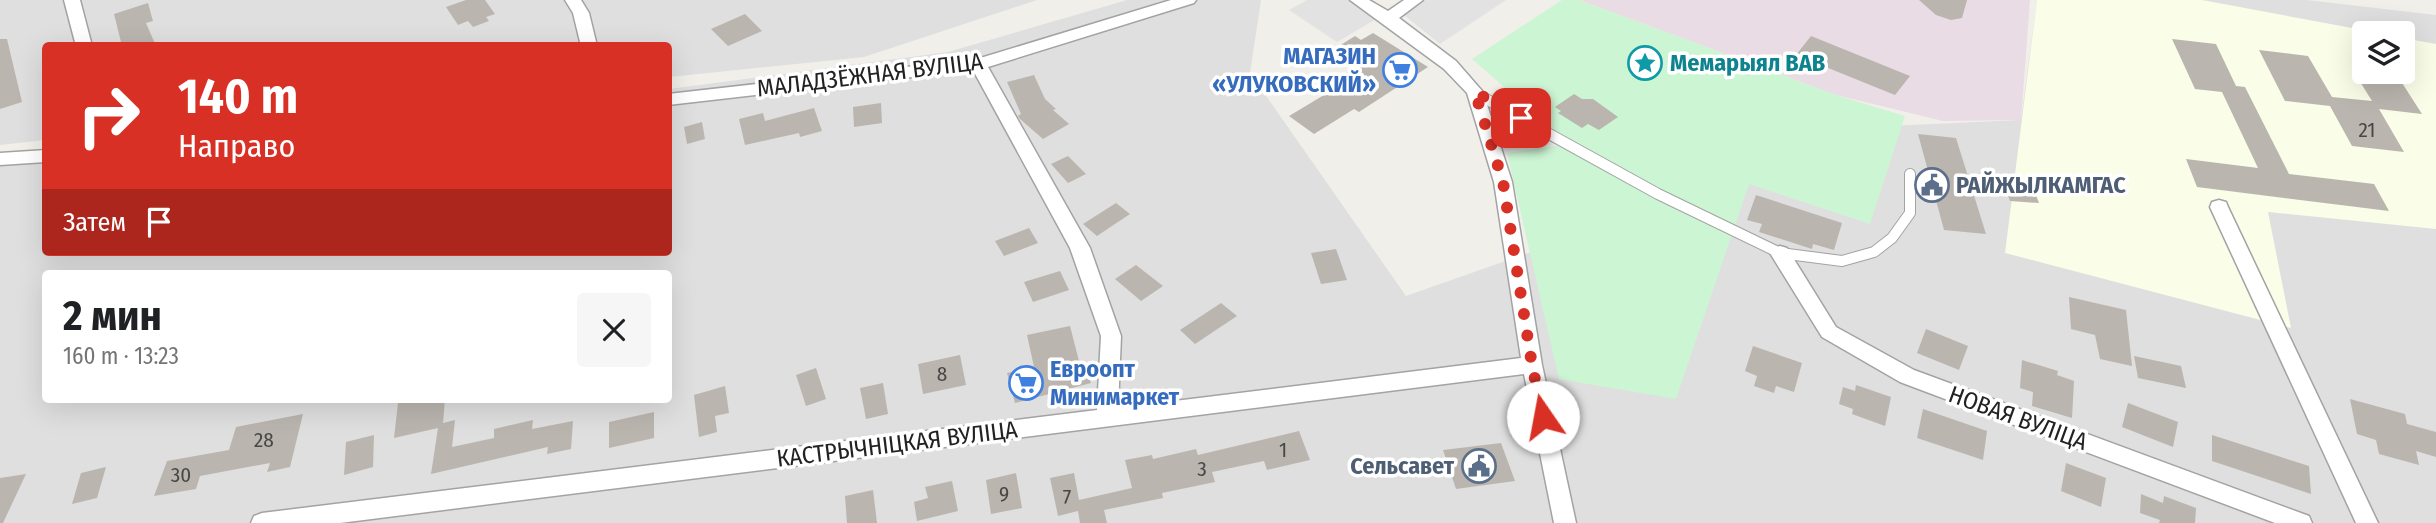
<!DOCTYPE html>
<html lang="ru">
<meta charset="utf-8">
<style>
body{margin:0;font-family:"Fira Sans Condensed",sans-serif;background:#f6f6f6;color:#202124;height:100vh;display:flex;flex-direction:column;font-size:26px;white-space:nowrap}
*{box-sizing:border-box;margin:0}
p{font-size:23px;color:#757577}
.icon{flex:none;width:38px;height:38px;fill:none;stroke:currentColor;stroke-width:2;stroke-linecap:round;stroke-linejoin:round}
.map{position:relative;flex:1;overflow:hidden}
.drawer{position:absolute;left:42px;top:270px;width:630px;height:133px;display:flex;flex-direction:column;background:#fff;border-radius:7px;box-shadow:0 7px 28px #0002}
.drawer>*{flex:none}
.top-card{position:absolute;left:42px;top:42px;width:630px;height:214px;border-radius:7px;box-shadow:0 7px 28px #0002;background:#d93025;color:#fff;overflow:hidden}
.fabs{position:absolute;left:2352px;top:21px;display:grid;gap:14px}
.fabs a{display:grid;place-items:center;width:63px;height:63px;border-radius:7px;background:#fff;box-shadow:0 7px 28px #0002;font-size:35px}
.pin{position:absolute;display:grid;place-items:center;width:60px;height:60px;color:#fff;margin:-30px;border-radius:14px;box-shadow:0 4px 10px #0006}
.me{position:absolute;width:77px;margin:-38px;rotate:348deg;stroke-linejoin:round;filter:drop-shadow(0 0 5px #0008)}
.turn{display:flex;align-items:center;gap:24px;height:147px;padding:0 21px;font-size:32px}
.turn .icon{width:91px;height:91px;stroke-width:2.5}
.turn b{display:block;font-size:49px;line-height:60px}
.then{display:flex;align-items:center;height:66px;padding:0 21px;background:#0003;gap:14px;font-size:26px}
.round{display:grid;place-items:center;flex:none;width:74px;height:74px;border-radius:7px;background:#f6f6f6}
.overview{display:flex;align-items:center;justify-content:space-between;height:119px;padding:0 21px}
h1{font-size:42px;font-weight:700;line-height:52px}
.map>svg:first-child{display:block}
.residential{fill:#e0dfdf;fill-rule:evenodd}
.industrial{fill:#e9dce5}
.education{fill:#fafde7}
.park{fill:#ccf5d4}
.parking{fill:#e2e2e2}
.building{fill:#bab5af}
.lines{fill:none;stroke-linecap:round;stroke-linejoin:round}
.service-casing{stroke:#a3a3a3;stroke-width:12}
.minor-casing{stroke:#a3a3a3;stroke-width:3}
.service{stroke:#fff;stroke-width:10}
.minor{fill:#fff;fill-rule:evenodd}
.route{stroke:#d93025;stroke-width:12;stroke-dasharray:0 21.6}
.labels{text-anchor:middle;stroke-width:7;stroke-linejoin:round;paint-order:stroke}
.number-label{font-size:21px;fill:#484745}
.shop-label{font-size:24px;font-weight:bold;fill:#366cbe;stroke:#fff;text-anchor:end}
.culture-label{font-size:24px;font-weight:bold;fill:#0d838f;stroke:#fff;text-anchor:start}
.street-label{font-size:24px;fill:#222;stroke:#fff}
.service-label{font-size:24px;font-weight:bold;fill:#4e5e75;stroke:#fff;text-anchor:start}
</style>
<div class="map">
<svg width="2436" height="523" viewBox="0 0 2436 523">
<rect width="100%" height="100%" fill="#f1efea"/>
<path class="residential" d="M0,0H1037L864,57L669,77L668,46H46L45,140L0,145Z
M1127,0H1261L1250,73L1406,296L1889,126L2021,120L2037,0H2307L2436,15V523H0V155L45,152L46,252H668L669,89L948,52ZM2364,33H2403V72H2364ZM46,273H668V399H46Z"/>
<path class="industrial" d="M1579,0H2030L2021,120L1943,121L1836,95Z"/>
<path class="education" d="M2037,0H2202L2379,33H2364V72H2403V38L2436,44V229L2268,212L2291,328L2005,253Z"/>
<path class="park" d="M1562,0H1579L1836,95L1905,116L1870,224L1749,184L1676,399L1559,379L1507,153L1570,144L1472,59Z"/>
<path class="parking" d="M1307,0H1358L1383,15L1337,42L1289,10Z
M1426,0H1506L1440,44L1404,15Z"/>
<path class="building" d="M466,0H485L495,14L486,17L489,21L473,27L468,21L458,25L446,7Z
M1919,0H1967L1962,18L1951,20L1936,15Z
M148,3L153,21L146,23L156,46H122L114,14Z
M745,14L762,31L728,46L711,29Z
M1373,33L1428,67L1359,112L1354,109L1314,134L1289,116L1329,92L1326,90L1330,88L1326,85L1364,62L1339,46L1355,36L1361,40Z
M1811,36L1910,76L1895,95L1796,55Z
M0,39H7L22,102L0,109Z
M2172,39L2216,44L2236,86L2245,87L2289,174L2374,184L2389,211L2197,187L2186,159L2258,168L2222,92L2195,89Z
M2259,50L2308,56L2332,97L2372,101L2354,72H2395L2422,114L2379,109L2404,152L2352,146L2330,106L2285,101Z
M1034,75L1045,99L1056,109L1053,110L1069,124L1043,139L1020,119L1018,116L1021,114L1007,82Z
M1574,94L1582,99H1593L1618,117L1599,130L1588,124L1582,128L1558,113L1561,111L1555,107Z
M881,103L882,123L854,127L853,107Z
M814,108L822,131L800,137L799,133L745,145L739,119L763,113L765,121Z
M702,122L705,139L687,144L684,127Z
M1918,134L1956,138L1986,234L1944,230Z
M1068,156L1086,174L1068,183L1051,164Z
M2003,182L2032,185L2039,203L2010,201Z
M1756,195L1842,223L1834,250L1813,244L1812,249L1759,232L1762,224L1747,220Z
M1116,203L1130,214L1097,236L1083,224Z
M1029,228L1038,243L1004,256L995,241Z
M1336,249L1347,280L1321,284L1311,253Z
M1136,265L1163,286L1141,301L1115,279Z
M1060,271L1069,290L1033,302L1024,282Z
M2069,297L2126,310L2132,366L2100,359L2095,335L2071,329Z
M1221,303L1237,316L1195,344L1180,330Z
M1070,326L1080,365L1084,364L1091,383L1015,403L1007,373L1034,367L1027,335Z
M1926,329L1968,346L1959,370L1917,353Z
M1753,346L1802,363L1794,392L1776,386L1774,393L1754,386L1757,376L1745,371Z
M960,355L966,385L923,394L918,364Z
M2134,356L2181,366L2186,388L2138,378Z
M2022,360L2058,371L2057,375L2074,381L2072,418L2032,406L2033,392L2020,388Z
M816,368L826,399L806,406L796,375Z
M883,383L888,414L866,419L860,388Z
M1856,385L1891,397L1885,426L1852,414L1853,409L1839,404L1843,387L1855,391Z
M725,386L729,413L715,416L717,432L699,437L694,395Z
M414,399H445L443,423L455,420L452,447L494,438V429L533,420L532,429L573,421L571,449L547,454L548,447L431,474L438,428L394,438L398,403Z
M2350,399L2405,414L2407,424L2436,432V457L2416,451L2419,465L2379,454L2376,440L2357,434Z
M2128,403L2178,422L2173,447L2122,427Z
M1923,409L1987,431L1983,460L1917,438Z
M654,412V438L609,448V422Z
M303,414L290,467L267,472L270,463L200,476L196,489L154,496L167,461L229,450L236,427Z
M1299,431L1310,460L1267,470L1264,461L1212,472L1215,482L1162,493L1163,498L1104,510L1107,523H1080L1078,511L1058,516L1050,478L1074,473L1079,500L1132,488L1125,460L1152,455L1153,459L1196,449L1198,455Z
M374,435L373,467L344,475L346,442Z
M2212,435L2309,466L2311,494L2212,461Z
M1501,443L1515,481L1456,489L1443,450Z
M2066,463L2106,478L2101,507L2061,491Z
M106,467L97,498L72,504L81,473Z
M1016,473L1022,508L991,514L986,480Z
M26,474L3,523H0V478Z
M952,481L958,511L917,521L914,502L928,498L925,487Z
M873,490L877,523H847L845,496Z
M2141,494L2163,503L2164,496L2196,508L2195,523H2159L2160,520L2140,513Z"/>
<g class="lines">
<g class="service-casing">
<path id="service" d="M1475,93L1658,194L1780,253L1842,261L1874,252L1892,238L1910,213V174"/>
</g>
<g class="minor-casing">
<path id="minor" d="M64,0H80L92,46H76Z
M565,0H581L589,13L597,46H581L573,13Z
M1171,0H1196L1194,3L988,67L1090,248L1121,336L1118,408L1521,358L1494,182L1467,93L1444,69L1350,0H1369L1388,11L1404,0H1423L1399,18L1456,61L1483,92L1512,182L1542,365L1576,523H1554L1524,374L340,523H251L254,516L262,513L1097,410L1101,336L1070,248L973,70L668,105V94L977,59Z
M46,150V162L0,165V153Z
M2219,200L2226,202L2228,207L2378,523H2356L2210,207L2212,202Z
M1780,246L1787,248L1836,327L1914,370L2309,516L2312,523H2275L1900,382L1822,337L1770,253L1773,248Z"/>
</g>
<use href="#service" class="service"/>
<use href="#minor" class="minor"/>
</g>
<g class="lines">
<path class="route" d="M1521,118L1475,92L1503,182L1532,365L1543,417"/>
</g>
<defs>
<g id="sight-ring" transform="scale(1.75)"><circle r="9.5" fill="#fff" stroke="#0f9aa8" stroke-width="1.5"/><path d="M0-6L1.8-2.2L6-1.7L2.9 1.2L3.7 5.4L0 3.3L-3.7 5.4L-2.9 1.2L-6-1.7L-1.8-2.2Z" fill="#0f9aa8"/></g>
<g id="supermarket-ring" transform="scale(1.75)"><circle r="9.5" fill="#fff" stroke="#3f7fe0" stroke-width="1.5"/><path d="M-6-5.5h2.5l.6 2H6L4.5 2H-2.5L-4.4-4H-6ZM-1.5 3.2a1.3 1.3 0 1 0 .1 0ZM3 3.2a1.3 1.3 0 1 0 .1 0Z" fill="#3f7fe0"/></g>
<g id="civic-ring" transform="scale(1.75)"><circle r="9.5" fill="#fff" stroke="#5c6f8a" stroke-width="1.5"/><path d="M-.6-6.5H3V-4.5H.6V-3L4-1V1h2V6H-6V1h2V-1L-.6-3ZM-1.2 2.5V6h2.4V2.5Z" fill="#5c6f8a"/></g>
</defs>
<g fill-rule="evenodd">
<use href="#sight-ring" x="1645" y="63"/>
<use href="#supermarket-ring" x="1400" y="70"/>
<use href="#civic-ring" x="1932" y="185"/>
<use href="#supermarket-ring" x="1026" y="383"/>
<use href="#civic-ring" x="1479" y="466"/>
</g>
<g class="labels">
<g class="number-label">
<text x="2367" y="137">21</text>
<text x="942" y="381">8</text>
<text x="264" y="447">28</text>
<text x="1283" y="457">1</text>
<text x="1202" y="476">3</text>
<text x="181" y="482">30</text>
<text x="1004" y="501">9</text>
<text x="1067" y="504">7</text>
</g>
<g class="shop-label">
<text x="1376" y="64">МАГАЗИН<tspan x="1376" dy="28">«УЛУКОВСКИЙ»</tspan></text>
<text x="1050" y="377" text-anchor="start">Евроопт<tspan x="1050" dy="28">Минимаркет</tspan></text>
</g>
<g class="culture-label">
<text x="1670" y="71">Мемарыял ВАВ</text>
</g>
<g class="street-label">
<text transform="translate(870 75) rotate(-7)" y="8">МАЛАДЗЁЖНАЯ ВУЛІЦА</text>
<text transform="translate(2018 418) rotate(20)" y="8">НОВАЯ ВУЛІЦА</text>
<text transform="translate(897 444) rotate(-7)" y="8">КАСТРЫЧНІЦКАЯ ВУЛІЦА</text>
</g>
<g class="service-label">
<text x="1956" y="193">РАЙЖЫЛКАМГАС</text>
<text x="1454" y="474" text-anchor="end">Сельсавет</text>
</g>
</g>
</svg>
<div class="fabs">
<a><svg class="icon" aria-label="layers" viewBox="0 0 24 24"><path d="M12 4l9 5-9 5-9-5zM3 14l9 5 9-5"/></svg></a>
</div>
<div class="pin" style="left:1521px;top:118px;background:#d93025"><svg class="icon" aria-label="arrive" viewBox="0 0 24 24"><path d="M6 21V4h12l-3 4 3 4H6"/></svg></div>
<svg class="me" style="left:1543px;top:417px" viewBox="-20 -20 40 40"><circle r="19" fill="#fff"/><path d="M0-13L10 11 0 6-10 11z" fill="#d93025"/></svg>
<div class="top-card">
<div class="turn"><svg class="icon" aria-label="right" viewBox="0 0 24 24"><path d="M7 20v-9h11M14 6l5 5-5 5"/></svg><div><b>140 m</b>Направо</div></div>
<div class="then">Затем<svg class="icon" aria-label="arrive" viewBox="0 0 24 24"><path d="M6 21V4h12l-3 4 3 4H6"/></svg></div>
</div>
<section class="drawer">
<div class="overview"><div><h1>2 мин</h1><p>160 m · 13:23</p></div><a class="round"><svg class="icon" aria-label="close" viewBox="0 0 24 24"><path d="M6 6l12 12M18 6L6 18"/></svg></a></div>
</section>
</div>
